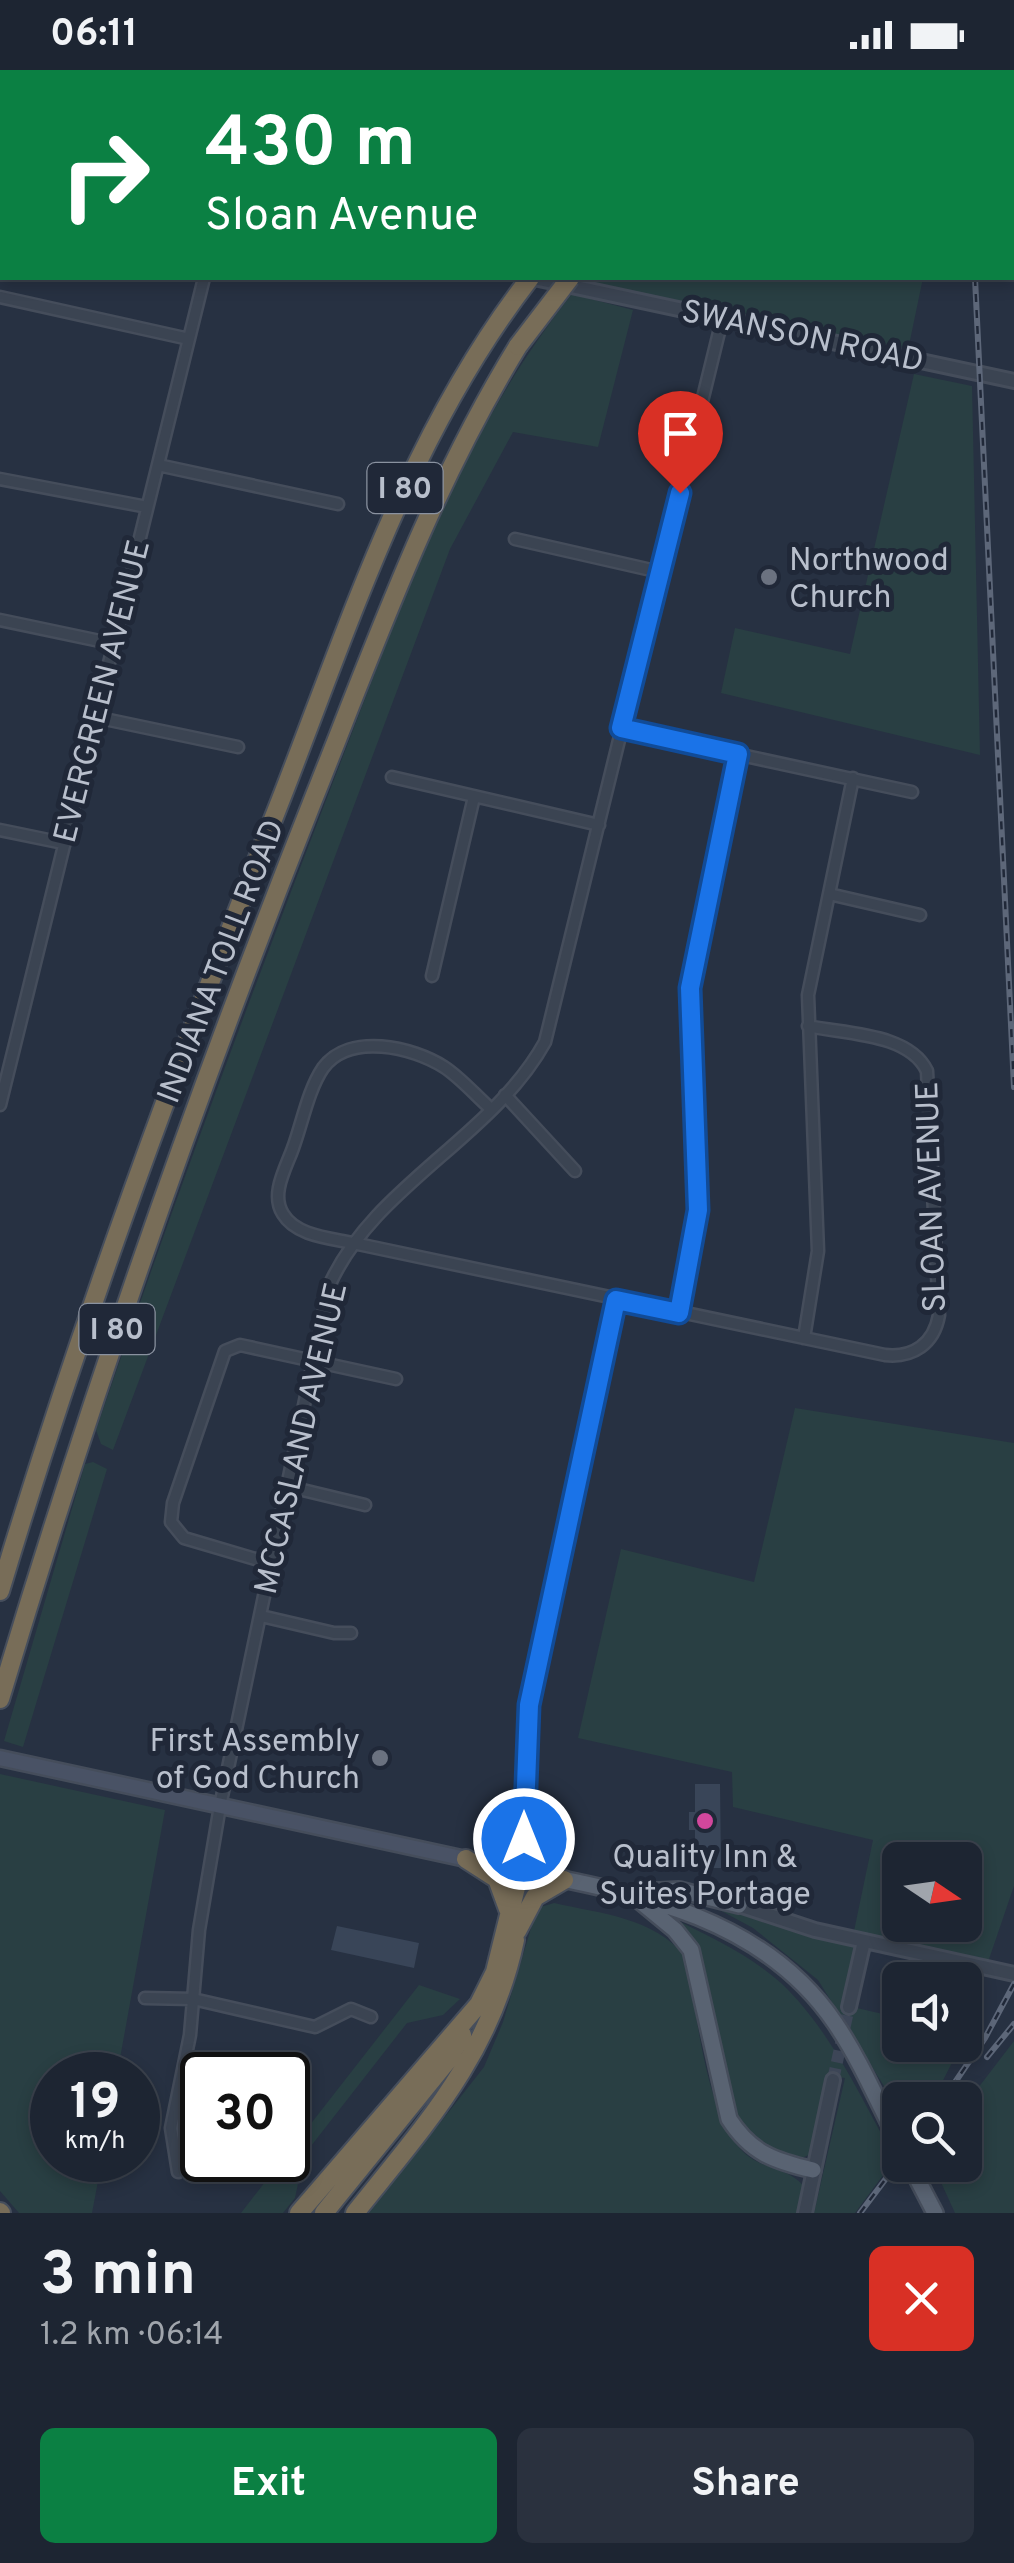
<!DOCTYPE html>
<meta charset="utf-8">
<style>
body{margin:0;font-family:Overpass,sans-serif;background:#2a313e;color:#f1f3f6;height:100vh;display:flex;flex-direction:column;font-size:38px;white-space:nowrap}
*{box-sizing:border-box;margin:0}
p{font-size:32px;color:#a0a5ac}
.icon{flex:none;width:55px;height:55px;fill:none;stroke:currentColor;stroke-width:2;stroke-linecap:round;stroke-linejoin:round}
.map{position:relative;height:2143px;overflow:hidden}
.side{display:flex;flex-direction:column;background:#1d2532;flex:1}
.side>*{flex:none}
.hud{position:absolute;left:0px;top:0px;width:1015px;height:210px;box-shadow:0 5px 15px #0003,0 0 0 2px #3b424d;background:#0b8043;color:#fff;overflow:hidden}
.needle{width:65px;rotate:103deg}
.buttons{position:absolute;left:882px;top:1772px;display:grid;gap:20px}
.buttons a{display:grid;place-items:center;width:100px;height:100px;border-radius:15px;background:#1d2532;box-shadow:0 5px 15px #0003,0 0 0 2px #3b424d;font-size:50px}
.speed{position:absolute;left:30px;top:1982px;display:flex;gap:20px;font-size:50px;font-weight:700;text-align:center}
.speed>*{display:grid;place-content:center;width:130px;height:130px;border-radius:50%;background:#1d2532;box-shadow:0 5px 15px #0003,0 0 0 2px #3b424d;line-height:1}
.speed small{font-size:25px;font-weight:400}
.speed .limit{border:5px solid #111;border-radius:15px;background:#fff;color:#111}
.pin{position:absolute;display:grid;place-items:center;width:85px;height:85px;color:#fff;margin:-102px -42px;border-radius:50% 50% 50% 0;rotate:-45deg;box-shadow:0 0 10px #0007}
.pin .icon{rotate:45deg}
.me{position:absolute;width:110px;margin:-55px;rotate:0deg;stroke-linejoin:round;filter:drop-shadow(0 0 8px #0008)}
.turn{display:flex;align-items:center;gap:35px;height:210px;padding:0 40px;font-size:45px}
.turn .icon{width:130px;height:130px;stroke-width:2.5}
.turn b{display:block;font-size:70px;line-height:85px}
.round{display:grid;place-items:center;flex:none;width:105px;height:105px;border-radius:15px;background:#2a313e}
.headline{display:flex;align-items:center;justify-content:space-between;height:170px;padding:0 40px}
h1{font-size:60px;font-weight:700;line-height:75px}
.action{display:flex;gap:20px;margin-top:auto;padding:20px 40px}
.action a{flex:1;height:115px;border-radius:15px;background:#0b8043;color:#fff;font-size:40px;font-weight:700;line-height:115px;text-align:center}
.action a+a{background:#2a313e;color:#f1f3f6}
.status{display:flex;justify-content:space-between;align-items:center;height:70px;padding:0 50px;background:#1d2532;direction:ltr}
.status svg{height:28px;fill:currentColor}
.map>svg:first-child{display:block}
.green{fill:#293f43;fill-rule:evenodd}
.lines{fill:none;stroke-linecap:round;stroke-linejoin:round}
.stream{stroke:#192841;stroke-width:2.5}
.building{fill:#394558}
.tertiary-tunnel{stroke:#3d4657;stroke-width:12;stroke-dasharray:12 6;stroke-linecap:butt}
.minor-casing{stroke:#454d5b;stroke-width:15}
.tertiary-casing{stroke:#454d5b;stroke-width:18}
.secondary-casing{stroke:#454d5b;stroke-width:19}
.primary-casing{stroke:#454d5b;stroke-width:20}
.motorway-casing{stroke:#464e5c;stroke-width:22}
.minor{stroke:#3b4452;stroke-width:10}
.tertiary{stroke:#3b4452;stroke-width:12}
.secondary{stroke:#495265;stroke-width:14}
.primary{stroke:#596372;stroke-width:15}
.motorway{stroke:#786d58;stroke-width:18}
.rail-casing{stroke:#5d6779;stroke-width:6}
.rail{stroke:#202838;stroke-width:2.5;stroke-dasharray:8;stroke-linecap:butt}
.motorway-bridge-casing{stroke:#464e5c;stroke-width:22;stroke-linecap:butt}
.motorway-bridge{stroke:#786d58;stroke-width:18}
.route-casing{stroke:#114b97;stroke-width:25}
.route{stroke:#1a73e8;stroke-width:18}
.worship-dot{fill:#6b7280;stroke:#202838;stroke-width:4}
.hotel-dot{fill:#d1479c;stroke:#202838;stroke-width:4}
.labels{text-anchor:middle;stroke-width:10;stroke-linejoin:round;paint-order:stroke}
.shield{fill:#202838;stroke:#8a92a0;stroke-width:2.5}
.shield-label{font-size:30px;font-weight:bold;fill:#b8bfcc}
.street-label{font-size:32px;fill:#b8bfcc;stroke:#202838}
.poi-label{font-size:32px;fill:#b8bfcc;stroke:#202838;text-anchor:start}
</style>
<div class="status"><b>06:11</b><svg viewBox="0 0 49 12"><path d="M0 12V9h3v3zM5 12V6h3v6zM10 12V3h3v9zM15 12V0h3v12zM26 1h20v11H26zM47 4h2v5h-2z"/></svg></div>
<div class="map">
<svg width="1014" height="2143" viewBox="0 0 1014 2143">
<rect width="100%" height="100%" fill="#273142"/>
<path class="green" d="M587,208H923L908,280L584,212Z
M572,224L633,240L598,377L513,362L450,479L113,1380L101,1374L96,1360C170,1142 250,927 333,712C399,543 457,368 572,224Z
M914,304L972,316L980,685L721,623L735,558L850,584Z
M795,1338L1014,1373V1816L988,1892L854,1861L873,1770L733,1737L732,1702L578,1668L621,1479L754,1512ZM900,1790H965V1855H900Z
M93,1392L107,1399L23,1677L4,1671L85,1394Z
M0,1704L165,1740L117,2005H52V2090H102L92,2143H19L0,2121Z
M705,1832L856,1875L844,1935L900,1948V1975H961L933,2030H900V2042L818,1910L753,1858Z
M554,1833C602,1844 653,1847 686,1887C697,1942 704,2032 738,2076C756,2100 784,2095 803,2115L798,2143H369L484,1997L503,1952L537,1838Z
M674,1849C711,1867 750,1885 781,1913C831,1960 862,2030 895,2089L855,2143H814L845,2008L829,2006L811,2084L802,2088C787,2086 770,2084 758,2075C714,2044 719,1950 705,1902C698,1881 688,1866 674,1849Z
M419,1915L460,1929L443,1945L407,1953L304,2085L295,2128L283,2143H241L282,2090H288V2083Z
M1014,1971V2143H955L933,2095H965V2035Z"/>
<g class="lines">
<path class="stream" d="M918,0L920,2
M1012,24L1014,25
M1012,52H1014
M1012,79L1014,80"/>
</g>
<path class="building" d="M695,1714H720L721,1798H695V1760H689V1742H695Z
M337,1856L419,1873L414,1898L331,1880Z"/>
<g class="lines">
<path class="tertiary-tunnel" d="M833,2010L849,1937"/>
<g class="minor-casing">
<path id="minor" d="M94,0L102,2
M254,2L255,0
M0,227L189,269
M158,395L338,434
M0,409L147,437
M515,469L660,502
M0,550L114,574
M95,647L238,677
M621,659L912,722
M392,707L599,755
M0,760L63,773
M829,824L920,845
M432,906L474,727
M505,1025L575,1101
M0,1035L204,208
M491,1039C476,1026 461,1008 444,997C413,977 349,962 323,998C308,1020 302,1054 293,1078C286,1098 270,1124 283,1144C296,1166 330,1168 353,1173L885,1285C913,1288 934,1274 939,1245L927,1001C909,963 845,964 808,956
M679,1243L698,1140L690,917L737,684
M804,1268L818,1181L808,925L853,708
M286,1416L365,1435
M272,1494L184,1468L171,1452L173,1433L225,1281L240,1275L396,1309
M261,1546L334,1563H351
M520,1801L529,1635L616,1230
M145,1928L193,1929L315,1957L351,1939L371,1947
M178,2102L171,2058L190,1965L199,1860L220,1736L329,1216C373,1116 492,1068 545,972L722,250"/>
</g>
<g class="tertiary-casing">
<path id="tertiary" d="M0,96L2,97
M534,208L1014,311
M739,1835L815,1860L1014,1904
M849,1937L864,1871
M805,2143L833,2010"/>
</g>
<g class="secondary-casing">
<path id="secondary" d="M0,1688L466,1789"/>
</g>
<g class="primary-casing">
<path id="primary" d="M474,1791C603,1819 754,1833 835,1953C861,1991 879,2035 900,2075
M640,1822L679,1820L739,1835
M641,1832L675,1860L691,1880L729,2049C751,2083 774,2091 813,2100
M910,2095L935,2143"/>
</g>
<g class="motorway-casing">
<path id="motorway" d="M755,2L759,0
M811,2L814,0
M0,1521C81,1251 180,986 283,724C352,546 412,360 530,208
M0,1629C91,1325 196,1025 313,730C375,575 430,419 518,276
M466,1789L497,1809L508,1839
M517,1861L535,1827L564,1810
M0,2142L1,2143
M299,2143L479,1934L495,1902L520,1801
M324,2143L447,1991L462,1965
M355,2143C425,2055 491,1984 515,1870"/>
</g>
<use href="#minor" class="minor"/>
<use href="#tertiary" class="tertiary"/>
<use href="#secondary" class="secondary"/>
<use href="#primary" class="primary"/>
<use href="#motorway" class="motorway"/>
<g class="rail-casing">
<path id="rail" d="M965,0L966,2
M975,208L1014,1017
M987,1987L1014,1954
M943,2030L985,1968L1014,1914
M860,2143L900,2090"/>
</g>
<use href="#rail" class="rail"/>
<g class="motorway-bridge-casing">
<path id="motorway-bridge" d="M518,276L570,208"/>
</g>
<use href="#motorway-bridge" class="motorway-bridge"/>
</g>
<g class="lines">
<g class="route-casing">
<path id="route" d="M524,1769L529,1635L616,1230L679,1243L698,1140L690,918L738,684L621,658L680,423"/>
</g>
<use href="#route" class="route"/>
</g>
<g class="worship-dot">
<circle cx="769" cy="507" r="10"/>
<circle cx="380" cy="1688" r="10"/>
</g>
<circle class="hotel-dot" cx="705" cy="1751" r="10"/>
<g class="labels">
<g class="shield">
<rect x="367.5" y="393" width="75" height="50" rx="8"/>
<rect x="79.5" y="1234" width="75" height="50" rx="8"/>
</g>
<g class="shield-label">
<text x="405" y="428">I 80</text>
<text x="117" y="1269">I 80</text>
</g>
<g class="street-label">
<text transform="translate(803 265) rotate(12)" y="11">SWANSON ROAD</text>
<text transform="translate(101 621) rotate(-76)" y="11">EVERGREEN AVENUE</text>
<text transform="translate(220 891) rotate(-69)" y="11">INDIANA TOLL ROAD</text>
<text transform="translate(930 1127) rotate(-92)" y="11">SLOAN AVENUE</text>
<text transform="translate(300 1368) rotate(-77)" y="11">MCCASLAND AVENUE</text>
</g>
<g class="poi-label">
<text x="789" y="500">Northwood<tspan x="789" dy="37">Church</tspan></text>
<text x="360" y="1681" text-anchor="end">First Assembly<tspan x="360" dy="37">of God Church</tspan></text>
<text x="705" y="1797" text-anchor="middle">Quality Inn &amp;<tspan x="705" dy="37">Suites Portage</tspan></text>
</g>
</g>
</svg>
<div class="buttons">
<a><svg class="needle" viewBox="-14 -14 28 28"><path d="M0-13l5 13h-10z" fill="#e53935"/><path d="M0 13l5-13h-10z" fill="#a0a5ac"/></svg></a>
<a><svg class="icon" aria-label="sound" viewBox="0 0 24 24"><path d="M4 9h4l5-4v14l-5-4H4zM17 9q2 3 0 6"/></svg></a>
<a><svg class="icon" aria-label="search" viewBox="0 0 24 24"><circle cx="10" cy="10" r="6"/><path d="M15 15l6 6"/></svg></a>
</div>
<div class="speed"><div>19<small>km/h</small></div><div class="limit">30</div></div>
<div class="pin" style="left:680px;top:423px;background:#d93025"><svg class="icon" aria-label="arrive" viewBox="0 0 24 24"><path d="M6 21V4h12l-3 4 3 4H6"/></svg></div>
<svg class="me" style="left:524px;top:1769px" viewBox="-20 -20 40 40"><circle r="17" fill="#1a73e8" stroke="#fff" stroke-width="3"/><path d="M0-11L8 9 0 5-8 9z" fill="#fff"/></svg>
<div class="hud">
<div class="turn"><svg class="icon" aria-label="right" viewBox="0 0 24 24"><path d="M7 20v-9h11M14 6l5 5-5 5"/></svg><div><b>430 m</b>Sloan Avenue</div></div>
</div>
</div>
<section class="side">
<div class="headline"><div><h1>3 min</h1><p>1.2 km · 06:14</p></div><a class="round" style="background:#d93025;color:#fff"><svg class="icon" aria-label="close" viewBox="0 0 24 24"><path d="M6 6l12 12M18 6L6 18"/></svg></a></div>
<div class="action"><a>Exit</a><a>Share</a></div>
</section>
